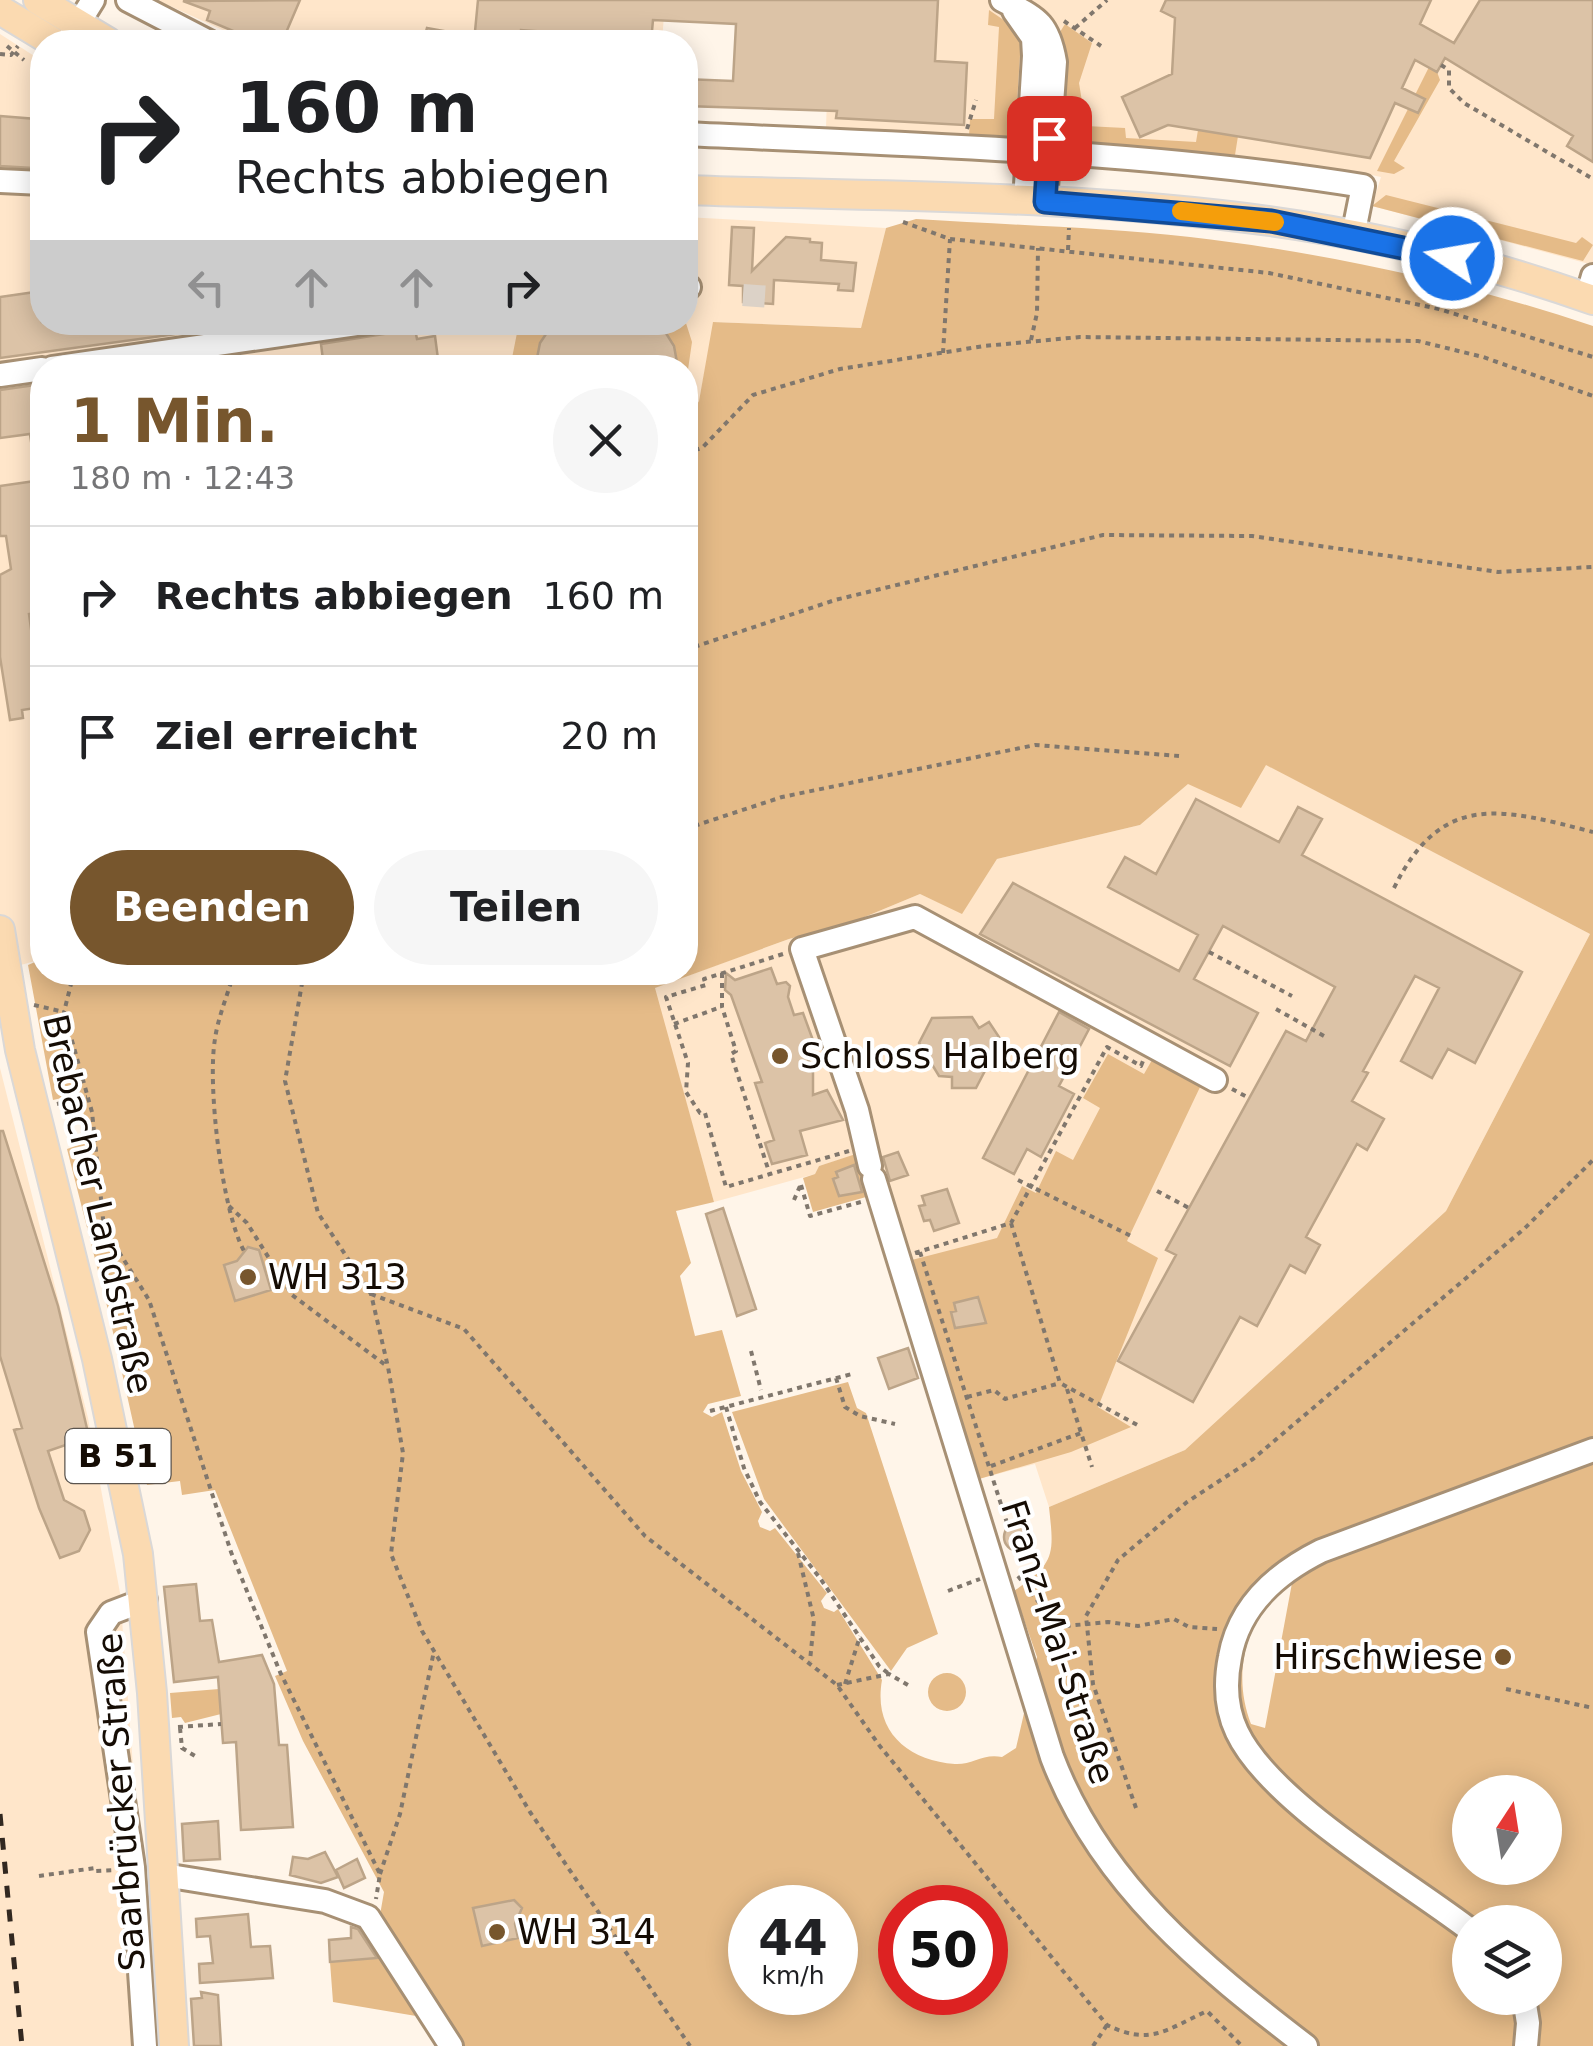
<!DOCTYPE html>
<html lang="de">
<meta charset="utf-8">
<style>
body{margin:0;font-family:"DejaVu Sans",sans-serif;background:#f6f6f6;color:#202124;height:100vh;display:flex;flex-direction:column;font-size:38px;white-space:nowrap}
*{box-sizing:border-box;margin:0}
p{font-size:32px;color:#757577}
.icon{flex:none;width:55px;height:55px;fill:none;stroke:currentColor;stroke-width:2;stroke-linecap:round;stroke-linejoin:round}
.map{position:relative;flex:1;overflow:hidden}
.drawer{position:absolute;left:30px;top:355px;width:668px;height:630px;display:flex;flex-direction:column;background:#fff;border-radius:40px;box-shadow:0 5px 25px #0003}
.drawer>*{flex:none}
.top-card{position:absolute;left:30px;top:30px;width:668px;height:305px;border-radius:40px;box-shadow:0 5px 25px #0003;background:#fff;color:#202124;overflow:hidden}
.needle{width:65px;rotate:12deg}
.controls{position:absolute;left:1452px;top:1775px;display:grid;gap:20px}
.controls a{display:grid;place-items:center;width:110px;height:110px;border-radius:50%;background:#fff;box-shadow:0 5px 25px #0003;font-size:50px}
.speed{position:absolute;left:728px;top:1885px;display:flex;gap:20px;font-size:50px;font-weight:700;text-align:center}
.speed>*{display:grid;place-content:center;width:130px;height:130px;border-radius:50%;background:#fff;box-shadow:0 5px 25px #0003;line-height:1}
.speed small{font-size:25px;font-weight:400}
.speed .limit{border:15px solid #d22;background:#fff;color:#111}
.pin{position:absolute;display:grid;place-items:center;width:85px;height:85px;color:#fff;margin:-42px;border-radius:20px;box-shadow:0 5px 15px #0006}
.me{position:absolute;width:110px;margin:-55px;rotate:282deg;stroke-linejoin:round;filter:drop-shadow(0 0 8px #0008)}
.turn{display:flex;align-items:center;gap:35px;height:210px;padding:0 40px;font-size:45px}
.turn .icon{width:130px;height:130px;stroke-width:2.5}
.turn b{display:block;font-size:70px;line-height:85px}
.lanes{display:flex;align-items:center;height:95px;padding:0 40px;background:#0003;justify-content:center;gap:50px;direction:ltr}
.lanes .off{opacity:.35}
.round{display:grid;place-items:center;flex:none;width:105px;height:105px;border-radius:52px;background:#f6f6f6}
.overview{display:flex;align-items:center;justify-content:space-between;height:170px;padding:0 40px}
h1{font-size:60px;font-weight:700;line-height:75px;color:#77562d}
.action{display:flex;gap:20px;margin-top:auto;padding:20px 40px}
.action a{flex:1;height:115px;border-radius:60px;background:#77562d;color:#fff;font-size:40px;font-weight:700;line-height:115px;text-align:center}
.action a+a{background:#f6f6f6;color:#202124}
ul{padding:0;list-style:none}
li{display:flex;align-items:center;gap:30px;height:140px;padding:0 40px;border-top:2px solid #e0e0e0}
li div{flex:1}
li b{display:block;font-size:38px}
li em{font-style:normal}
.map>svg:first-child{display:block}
.built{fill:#ffe6ca}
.green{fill:#e5bb88;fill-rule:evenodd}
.building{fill:#dcc3a7;stroke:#bca488;stroke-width:2.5}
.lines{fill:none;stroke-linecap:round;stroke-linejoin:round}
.minor-tunnel{stroke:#dcd2c7;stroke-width:22;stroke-dasharray:22 11;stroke-linecap:butt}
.minor-casing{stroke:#a79074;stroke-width:28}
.major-casing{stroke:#dad8d7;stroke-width:32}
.path{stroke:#80776d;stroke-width:4;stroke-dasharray:5 5;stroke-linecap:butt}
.minor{stroke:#fff;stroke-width:22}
.major{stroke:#fbdab1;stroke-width:28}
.rail{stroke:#322820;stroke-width:5;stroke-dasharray:12 12;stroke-linecap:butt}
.route-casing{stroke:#114b97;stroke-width:25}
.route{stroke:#1a73e8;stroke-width:18}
.slow{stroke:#f59e0b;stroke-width:18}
.poi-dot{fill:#77562d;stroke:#fff;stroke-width:4}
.labels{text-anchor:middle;stroke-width:8;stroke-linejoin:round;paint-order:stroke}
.shield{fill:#fff;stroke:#5b554f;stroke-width:2.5}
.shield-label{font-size:32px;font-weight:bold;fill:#150c04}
.poi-label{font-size:35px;fill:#150c04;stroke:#fff;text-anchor:start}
.street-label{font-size:35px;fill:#150c04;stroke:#fff}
</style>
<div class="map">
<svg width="1593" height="2046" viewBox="0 0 1593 2046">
<rect width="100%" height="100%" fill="#fff5e9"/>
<path class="built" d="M157,0H665L662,42H249Z
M777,0H1593V265L1372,206L1381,177L1348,170L1153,147L826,128L830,5Z
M0,34L42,61V322H685V217L886,228L861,328L714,322L699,401L685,424V368H42V959L0,971Z
M1265,764L1590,934L1446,1211L1185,1450L1049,1507L1035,1464L979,1479L862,1153L819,1166L815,1174L714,1202L654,988L789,939L855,921L920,894L962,913L997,859L1140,825L1189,783Z
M0,1068L88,1418L120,1593L154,2046H0Z"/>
<path class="green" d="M989,10L1011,25L1021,40L1015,133L1010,139L969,136L970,119H994L999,27L988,25Z
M1065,24L1092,43L1079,83L1086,126L1125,128L1126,138L1196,142L1198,130L1238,136L1235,155L1062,140L1060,32Z
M1429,67L1437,72L1440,80L1394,161L1405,168L1394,174L1377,171Z
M1386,195L1576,243L1582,237L1593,245L1583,261L1372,206Z
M916,219C1007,225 1100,227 1190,237C1327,253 1462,282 1593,326V2046H461L380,1915L384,1892L303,1741L275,1676L287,1671L215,1490L182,1495L180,1481L147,1485L108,1310L67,1149L90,1141L79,1094L53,1100L28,965L42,959V972H685V424L699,401L713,322L861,328L886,228ZM1266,765L1590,934L1446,1211L1185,1450L1049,1507C1054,1554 1056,1563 1014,1591L1037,1657L1016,1748L1002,1757C983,1753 972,1765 955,1764C906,1760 873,1730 882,1680L838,1609L834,1612L824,1608L821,1601L827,1593L775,1528L770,1531L760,1527L758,1521L762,1512L741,1471L722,1412L712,1417L703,1412L708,1404L741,1396L722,1330L695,1336L680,1276L691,1263L676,1211L714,1202L655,988L789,939L855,921L920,894L962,914L997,859L1140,825L1188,784L1241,808ZM1291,1582L1292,1583L1265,1728L1251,1724C1231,1672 1246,1616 1291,1582ZM1470,1792H1545V1868H1470ZM750,1908H835V1992H750ZM900,1908H985V1992H900ZM1470,1922H1545V1998H1470Z
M685,320L692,342L685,390V368L678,367L674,346L659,323Z
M519,323H554L540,343L536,367L510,368Z
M1108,1054L1144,1074L1152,1060L1201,1085L1127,1241L1158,1258L1098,1407L1131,1427L1071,1452L979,1479L904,1262L997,1238L1022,1186L1036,1193L1056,1151L1073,1160L1100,1108L1083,1098Z
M862,1152L866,1197L813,1212L803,1178L815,1174L819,1166Z
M848,1382L857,1408L866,1413L938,1634L907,1648L891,1671L764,1499L732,1412Z
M928 1692a19 19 0 1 1 38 0a19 19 0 1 1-38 0Z
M219,1689L221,1714L185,1723L181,1717L172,1718L170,1693Z
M382,1958L418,2014L416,2016L333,2002L330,1962Z"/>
<path class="building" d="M300,0L282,42H259L207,20L210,11L183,1Z
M478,0H938L935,61L967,63L964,125L836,118L837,111L685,106V79L733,81L736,24L653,20L651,42H616V37L521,30L520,42H474Z
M1166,0H1431L1420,24L1454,43L1480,0H1593V162L1567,146L1573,136L1445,58L1437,72L1415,60L1402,88L1425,99L1418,113L1395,103L1370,158L1168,125L1140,137L1122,97L1172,74L1175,18L1161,11Z
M427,28L466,35V42H423Z
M0,116L36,119L33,168L0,166Z
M732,227L754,228L752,271L786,237L810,239V242L822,243L821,260L856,263L853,291L838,290L839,284L774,280L773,304L743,302V286L729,285Z
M42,291V322H227L228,327L0,358V297Z
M554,322H659L674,346L678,368H535L540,343Z
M415,329L417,339L435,336L438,359L380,368H324L321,344Z
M42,384V462H34L30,434L0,438V390Z
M42,480V612L29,614L36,665L42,664V707L22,710L23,718L10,720L0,657V575L11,569L6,536H0V486Z
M1196,799L1279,842L1298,807L1322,819L1302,855L1522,972L1475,1063L1448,1049L1432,1078L1401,1061L1439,988L1415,976L1363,1071L1368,1073L1352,1101L1384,1119L1367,1150L1357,1144L1306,1237L1320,1245L1305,1273L1290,1265L1257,1326L1240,1317L1193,1402L1118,1361L1176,1255L1166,1250L1286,1031L1306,1041L1335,987L1223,926L1194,979L1258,1013L1230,1066L980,934L1013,883L1179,971L1198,935L1108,887L1125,857L1156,874Z
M771,968L777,984L786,982L790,986L788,997L794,1015L803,1013L814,1043L804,1046L813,1073V1095L827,1090L843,1120L800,1131L807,1155L772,1164L765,1143L774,1140L755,1083L762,1082L731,995L725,990L726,973L735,980Z
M1059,1012L1089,1029L1059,1086L1074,1094L1041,1157L1027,1149L1014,1174L983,1158Z
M972,1017L979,1028L989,1022L1001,1040L976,1088H952V1077L939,1076L919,1043L932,1018Z
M0,1131H3L58,1306L89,1437L48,1451L64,1500L84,1511L90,1530L79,1551L60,1558L39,1508L14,1430L22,1428L0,1356Z
M898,1152L908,1175L890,1181L883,1157Z
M854,1165L862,1192L839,1196L833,1179L838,1177L836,1172Z
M947,1189L959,1223L934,1231L930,1220L924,1221L919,1206L925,1205L922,1196Z
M723,1208L756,1309L737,1316L706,1214Z
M248,1247L259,1250L271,1290L235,1301L224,1265L237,1261Z
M978,1297L986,1323L955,1328L951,1312L956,1311L954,1303Z
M908,1348L918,1378L889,1389L878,1358Z
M1004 1537a14 14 0 1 1 28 0a14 14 0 1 1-28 0Z
M196,1584L200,1621L212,1620L219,1662L262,1655L274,1684L279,1745H287L293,1827L241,1830L236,1742L223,1743L218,1677L174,1682L164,1587Z
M218,1821L220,1859L184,1861L182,1824Z
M325,1852L338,1877L321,1883L290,1875L293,1857L308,1859Z
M357,1859L365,1878L344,1888L336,1870Z
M514,1900L522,1908L515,1924L518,1938L482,1946L473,1908Z
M248,1914L251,1947L270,1946L273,1978L200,1983L199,1964L213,1963L210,1936L197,1937L196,1919Z
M351,1927L358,1929L377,1958L330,1962L329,1940L351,1938Z
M201,1992L218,1995L221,2046H194L191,1999L202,1998Z"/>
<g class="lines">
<path class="minor-tunnel" d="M743,295L773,297"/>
<g class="minor-casing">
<path id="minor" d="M128,0L209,42
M1002,0C1036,18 1048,21 1055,62L1045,202
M1014,11L1033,38L1034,56L1025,201
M67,42L93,0
M685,134C911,145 1140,150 1363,186L1353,236
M0,181L42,183
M685,286L689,287
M1587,297L1593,276
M52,368L370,322
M0,375L42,369
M870,1166L857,1110L802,949L915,917L1215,1080
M874,1179L1052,1757C1100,1884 1202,1966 1306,2046
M145,1600L111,1613L98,1632L133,1867L145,2046
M164,1875L325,1901L368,1917L451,2046
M1470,1930C1406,1881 1270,1802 1237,1732C1226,1709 1225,1682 1230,1657C1239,1605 1277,1573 1321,1551L1593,1450
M1524,1998L1528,2023L1526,2046"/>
</g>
<g class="major-casing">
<path id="major" d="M38,0L108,42
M0,10L53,42
M685,190C879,197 1076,194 1269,221C1378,236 1489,263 1593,300
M0,930L20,1050L97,1359L138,1554L152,1693L174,2046"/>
</g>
<path class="path" d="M1064,21L1101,46
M1075,28L1107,0
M7,46L24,60
M0,54L11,55L18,46
M1441,65L1449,70V88L1464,103L1593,179
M967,129L976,100
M903,222L950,239L1269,273L1439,309L1593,357
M1068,250L1069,228
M1031,340L1037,313L1038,248
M943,353L950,239
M685,453L702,448L753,395L840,369L984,346L1080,337L1418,341L1483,357L1593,396
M685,650L835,600L1103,535L1252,536L1498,572L1593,567
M685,829L782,797L1035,745L1179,756
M1394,888C1442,790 1503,809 1593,832
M1209,952L1292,996
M783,954L704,979L706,985L666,997L688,1063L686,1092L700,1113H705L726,1187L849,1151
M74,972L64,1012L92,1112L104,1228L149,1300L231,1552L280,1672L380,1874L376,1899
M234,972C228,994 218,1017 215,1039C207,1085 222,1211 244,1251
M304,972L285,1081L318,1213L371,1294L388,1367L403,1453L391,1554L422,1631L530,1812L690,2046
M722,973V1007L736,1051L731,1054L770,1175
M34,1005L64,1012
M1276,1009L1324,1036
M674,1024L721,1007
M1232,1089L1249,1098
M57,1104L87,1097
M1018,1180L1133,1237
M801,1185L810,1216L861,1202
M1157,1191L1189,1208
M794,1200L800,1186
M229,1206L247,1223L292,1295L388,1367
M1011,1223L1060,1383L1141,1427
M920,1252L1008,1526
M915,1253L1011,1223L1107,1047L1141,1066L1143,1061
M371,1294L464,1329L645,1536L837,1685L879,1745L1107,2025C1150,2046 1166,2030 1207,2011L1242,2046
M751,1351L761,1390
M836,1378L845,1407L860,1416L895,1424
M1067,1389L1092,1467
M967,1397L994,1390L1005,1399L1060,1383
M726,1407L744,1468L760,1502L820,1578L879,1666L889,1674
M710,1411L852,1374
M991,1466L1081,1433
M1015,1550L1028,1570
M798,1553L814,1620L810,1661
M1018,1576L1052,1619L1066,1626L1108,1622L1138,1626L1174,1619L1189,1627L1217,1629
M948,1591L980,1579
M845,1684L860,1636
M837,1685L889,1674L908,1685
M1506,1689L1593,1708
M178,1727L221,1724
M180,1728L182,1748L195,1756
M1136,1808L1093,1684L1086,1616L1118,1560L1187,1502L1253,1459L1525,1228L1593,1160
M380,1874L400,1814L434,1651
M39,1876L95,1868L96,1871L116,1870
M1093,2046L1107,2025"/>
<use href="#minor" class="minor"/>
<use href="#major" class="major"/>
<path class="rail" d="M0,1814L22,2046"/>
</g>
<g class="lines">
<g class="route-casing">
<path id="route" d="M1049,138L1045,202L1271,221L1452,258"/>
</g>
<use href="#route" class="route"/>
<path class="slow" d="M1181,211L1275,222"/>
</g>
<g class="poi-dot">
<circle cx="780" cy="1056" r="10"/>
<circle cx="248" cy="1277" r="10"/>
<circle cx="1503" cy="1657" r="10"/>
<circle cx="497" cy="1932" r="10"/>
</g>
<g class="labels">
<rect class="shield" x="65.5" y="1429" width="105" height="54" rx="8"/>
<g class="shield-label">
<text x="118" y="1467">B 51</text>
</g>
<g class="poi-label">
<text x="800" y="1068">Schloss Halberg</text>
<text x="268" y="1289">WH 313</text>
<text x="1483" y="1669" text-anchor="end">Hirschwiese</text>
<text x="517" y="1944">WH 314</text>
</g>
<g class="street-label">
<text transform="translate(98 1204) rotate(77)" y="12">Brebacher Landstraße</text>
<text transform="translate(1058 1642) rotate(72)" y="12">Franz-Mai-Straße</text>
<text transform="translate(121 1802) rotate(-94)" y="12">Saarbrücker Straße</text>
</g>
</g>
</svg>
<div class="controls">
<a><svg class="needle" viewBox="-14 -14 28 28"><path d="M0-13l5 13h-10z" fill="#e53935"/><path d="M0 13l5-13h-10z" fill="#757577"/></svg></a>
<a><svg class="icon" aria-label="layers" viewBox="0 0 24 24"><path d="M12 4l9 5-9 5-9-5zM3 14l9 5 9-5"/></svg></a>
</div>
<div class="speed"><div>44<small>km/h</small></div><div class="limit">50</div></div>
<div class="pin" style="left:1049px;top:138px;background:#d93025"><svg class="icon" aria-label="arrive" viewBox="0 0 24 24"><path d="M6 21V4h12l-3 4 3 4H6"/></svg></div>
<svg class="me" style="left:1452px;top:258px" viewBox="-20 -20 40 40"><circle r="17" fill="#1a73e8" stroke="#fff" stroke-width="3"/><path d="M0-11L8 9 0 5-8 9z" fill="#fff"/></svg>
<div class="top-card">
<div class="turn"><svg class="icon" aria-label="right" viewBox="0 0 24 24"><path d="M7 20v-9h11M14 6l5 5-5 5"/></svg><div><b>160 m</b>Rechts abbiegen</div></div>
<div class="lanes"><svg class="icon off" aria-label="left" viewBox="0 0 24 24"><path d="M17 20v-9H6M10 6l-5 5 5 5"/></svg><svg class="icon off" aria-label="ahead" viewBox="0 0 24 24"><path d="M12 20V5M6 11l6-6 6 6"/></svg><svg class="icon off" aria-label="ahead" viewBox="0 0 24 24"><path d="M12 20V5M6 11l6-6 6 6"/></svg><svg class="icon" aria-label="right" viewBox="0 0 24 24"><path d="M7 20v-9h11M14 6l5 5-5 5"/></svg></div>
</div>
<section class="drawer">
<div class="overview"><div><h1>1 Min.</h1><p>180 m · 12:43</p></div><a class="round"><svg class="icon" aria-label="close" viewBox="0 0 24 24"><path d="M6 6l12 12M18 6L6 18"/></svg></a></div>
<ul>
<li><svg class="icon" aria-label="right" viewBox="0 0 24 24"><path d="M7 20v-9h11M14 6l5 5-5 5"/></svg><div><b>Rechts abbiegen</b></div><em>160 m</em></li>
<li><svg class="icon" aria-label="arrive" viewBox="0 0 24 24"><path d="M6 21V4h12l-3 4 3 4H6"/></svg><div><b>Ziel erreicht</b></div><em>20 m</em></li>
</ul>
<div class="action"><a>Beenden</a><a>Teilen</a></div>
</section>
</div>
